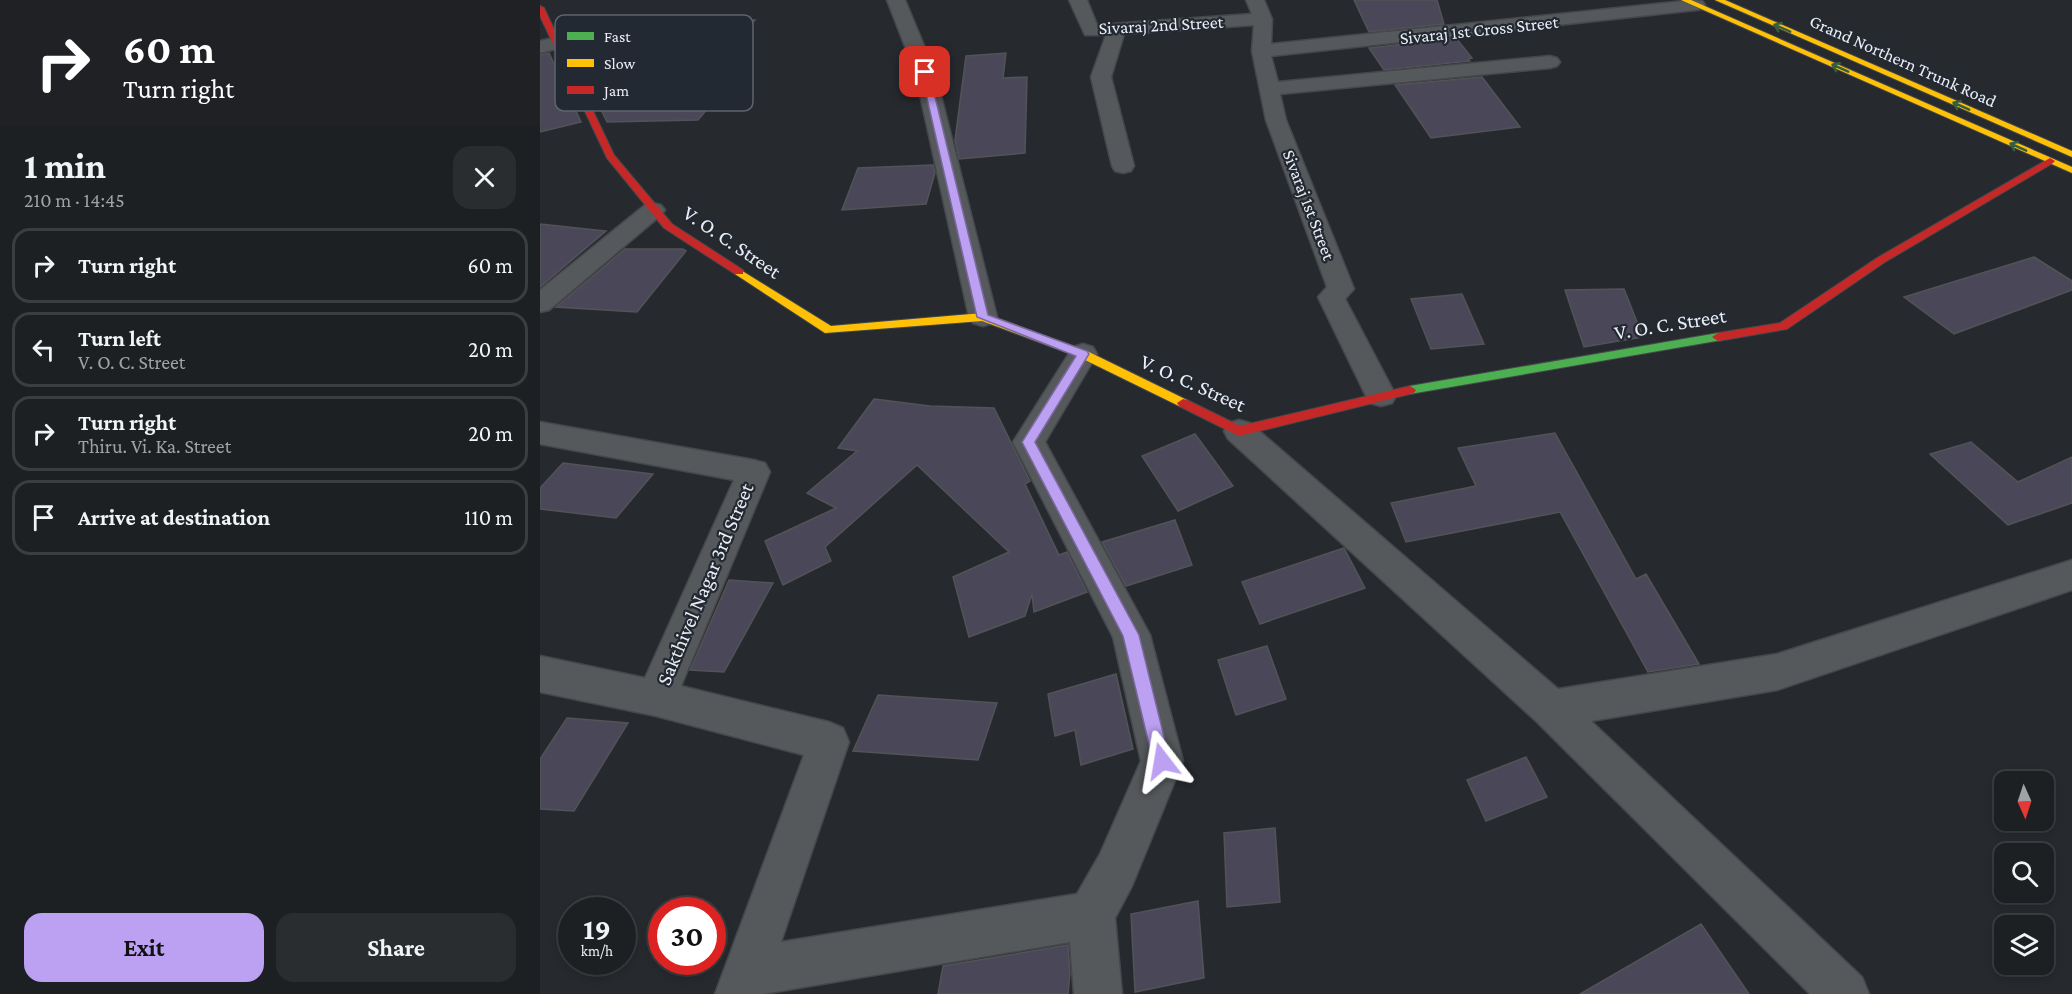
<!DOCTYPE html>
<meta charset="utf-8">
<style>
body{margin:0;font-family:"Crimson Pro",serif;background:#292d2f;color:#f1f3f6;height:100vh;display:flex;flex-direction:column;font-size:22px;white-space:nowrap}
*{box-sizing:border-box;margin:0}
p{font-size:20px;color:#a0a3a5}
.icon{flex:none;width:33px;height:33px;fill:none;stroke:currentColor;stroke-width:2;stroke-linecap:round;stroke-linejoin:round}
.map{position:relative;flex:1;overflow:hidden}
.drawer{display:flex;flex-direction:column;background:#1c2022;width:540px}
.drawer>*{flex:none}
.banner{background:#202124;color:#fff;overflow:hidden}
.needle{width:39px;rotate:177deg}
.fabs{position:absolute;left:1454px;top:771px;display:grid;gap:12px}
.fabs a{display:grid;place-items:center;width:60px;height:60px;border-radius:12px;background:#1c2022;box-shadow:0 3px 9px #0003,0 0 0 2px #3a3e40;font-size:30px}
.speed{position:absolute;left:18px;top:897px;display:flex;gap:12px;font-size:30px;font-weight:700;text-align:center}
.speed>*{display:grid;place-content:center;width:78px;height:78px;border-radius:50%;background:#1c2022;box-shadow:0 3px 9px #0003,0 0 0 2px #3a3e40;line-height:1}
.speed small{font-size:15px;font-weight:400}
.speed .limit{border:9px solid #d22;background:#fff;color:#111}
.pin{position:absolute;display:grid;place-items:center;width:51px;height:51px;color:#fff;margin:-26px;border-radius:12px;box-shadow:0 3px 9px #0006}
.me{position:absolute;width:66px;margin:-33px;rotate:346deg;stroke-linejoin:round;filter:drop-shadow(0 0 4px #0008)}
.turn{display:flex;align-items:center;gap:21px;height:126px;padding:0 24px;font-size:27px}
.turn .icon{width:78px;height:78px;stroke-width:2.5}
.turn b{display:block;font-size:42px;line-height:51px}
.round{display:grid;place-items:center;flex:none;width:63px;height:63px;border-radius:18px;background:#292d2f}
.summary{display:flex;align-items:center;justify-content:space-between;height:102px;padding:0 24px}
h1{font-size:36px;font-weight:700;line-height:45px}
.action{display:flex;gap:12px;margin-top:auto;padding:12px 24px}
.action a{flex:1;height:69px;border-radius:18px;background:#bca0f2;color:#111;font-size:24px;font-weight:700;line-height:69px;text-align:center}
.action a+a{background:#292d2f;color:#f1f3f6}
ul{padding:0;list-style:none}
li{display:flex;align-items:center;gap:18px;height:75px;margin:0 12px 9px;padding:0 12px;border:3px solid #3a3e40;border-radius:18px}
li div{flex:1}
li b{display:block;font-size:22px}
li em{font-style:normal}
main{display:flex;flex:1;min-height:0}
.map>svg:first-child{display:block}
.building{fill:#4a4858;stroke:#525357;stroke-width:1.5}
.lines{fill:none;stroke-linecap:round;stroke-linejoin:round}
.street-casing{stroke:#44474b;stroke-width:3}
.fast-casing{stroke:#44474b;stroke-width:2}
.slow-casing{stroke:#44474b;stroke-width:2}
.jam-casing{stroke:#44474b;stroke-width:2}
.street{fill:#56595c;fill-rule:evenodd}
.fast{fill:#4caf50;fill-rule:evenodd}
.slow{fill:#ffc107;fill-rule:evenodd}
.jam{fill:#c62828;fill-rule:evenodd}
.oneway{stroke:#335f3e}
.route{fill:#bca0f2;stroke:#7a689d;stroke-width:1.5}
.labels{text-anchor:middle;stroke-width:4.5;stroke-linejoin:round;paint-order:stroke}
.far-street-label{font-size:18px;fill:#eaeef4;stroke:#232932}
.street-label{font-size:21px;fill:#eaeef4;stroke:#232932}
.key{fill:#232932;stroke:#5f646c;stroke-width:1.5}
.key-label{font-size:16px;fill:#eaeef4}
</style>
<main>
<section class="drawer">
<div class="banner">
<div class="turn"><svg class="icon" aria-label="right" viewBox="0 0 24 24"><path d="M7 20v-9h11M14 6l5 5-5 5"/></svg><div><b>60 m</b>Turn right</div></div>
</div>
<div class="summary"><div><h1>1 min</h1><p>210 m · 14:45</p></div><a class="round"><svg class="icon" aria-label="close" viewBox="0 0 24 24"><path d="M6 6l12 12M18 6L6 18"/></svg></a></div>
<ul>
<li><svg class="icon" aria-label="right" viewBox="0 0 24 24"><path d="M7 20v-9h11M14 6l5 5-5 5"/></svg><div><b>Turn right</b></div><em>60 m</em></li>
<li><svg class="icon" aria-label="left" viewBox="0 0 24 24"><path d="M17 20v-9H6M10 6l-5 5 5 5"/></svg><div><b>Turn left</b><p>V. O. C. Street</p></div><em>20 m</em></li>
<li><svg class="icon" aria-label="right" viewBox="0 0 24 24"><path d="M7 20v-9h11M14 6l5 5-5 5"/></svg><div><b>Turn right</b><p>Thiru. Vi. Ka. Street</p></div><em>20 m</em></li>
<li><svg class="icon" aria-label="arrive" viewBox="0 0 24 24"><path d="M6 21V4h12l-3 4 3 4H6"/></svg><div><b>Arrive at destination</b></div><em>110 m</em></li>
</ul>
<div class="action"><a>Exit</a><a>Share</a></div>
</section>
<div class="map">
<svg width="1532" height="994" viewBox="0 0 1532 994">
<rect width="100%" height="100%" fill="#262a2e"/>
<path class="building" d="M814,0H897L904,24L829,32Z
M215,20L159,83L190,82L158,120L67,122L27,39L49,23Z
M916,38L932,58L928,59L930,61L844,70L829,48Z
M9,53L41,122L0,132V55Z
M466,53L463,78L487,77L485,153L419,159L415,140L426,56Z
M942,77L980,127L891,138L855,85Z
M393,165L395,173L386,204L302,210L318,168Z
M0,224L66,231L0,287Z
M85,249H143L146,251L97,312L16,307Z
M1494,257L1532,281V290L1414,334L1364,297Z
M1084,289L1103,337L1044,347L1025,290Z
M922,294L944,344L891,349L871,299Z
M334,399L390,406L454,408L490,481L485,484L519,555L527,552L547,592L494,612L492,594L485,616L429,637L413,577L469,552L377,465L285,547L291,561L243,585L225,541L296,508L267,493L317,451L298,448Z
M1015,433L1096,579L1106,574L1159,664L1108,672L1020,512L866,542L851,503L936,486L918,448Z
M655,434L693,486L638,511L602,456Z
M1431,442L1478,482L1532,457V503L1468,525L1390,454Z
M23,463L113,474L76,518L0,509V488Z
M635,520L652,565L586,586L562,542Z
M804,548L825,588L720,624L702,582Z
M189,580L233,583L184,672L150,670Z
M727,646L746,699L696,715L678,660Z
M576,674L593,749L541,765L535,730L515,736L508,694Z
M338,695L457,703L438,760L313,751Z
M27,718L88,723L34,811L0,809V759Z
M986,757L1007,797L946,821L927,780Z
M735,828L740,902L687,907L684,833Z
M658,901L664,978L595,992L591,914Z
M1161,924L1209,994H1040Z
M528,945L530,973L528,994H398L403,966Z"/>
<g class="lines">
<g class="street-casing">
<path id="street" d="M347,0H365L395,72L457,317L453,323L443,326L433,323L429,317L375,72Z
M529,0H547L557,25L712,14L706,0H724L732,19L731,44L1154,0L1162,1L1165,5L1162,9L1156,10L731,56L738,82L1010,56L1017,58L1020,62L1017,66L1010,68L740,94L746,120L814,289L805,299L856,396L852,403L841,406L830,403L826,396L778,297L787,287L726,120L712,51L714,25L584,34L571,77L594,166L591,171L583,173L575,171L572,166L551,77L566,35H545Z
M17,37L24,39L26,43L24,47L0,53V41Z
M113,203L121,205L125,210L121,215L9,310L0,312V290L105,205Z
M543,344L553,347L557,354L505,442L610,635L643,761L592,886L575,918L582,994H534L530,942L223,994H175L264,755L116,716L0,692V656L105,678L194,480L0,444V422L214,460L225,463L230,472L141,686L289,722L303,728L309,742L241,942L537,894L560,854L601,761L573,637L473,442L533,347Z
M699,420L710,423L1018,689L1237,654L1532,560V590L1237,690L1051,721L1322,977L1329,994H1270L997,722L688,439L684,431L688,423Z"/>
</g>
<g class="fast-casing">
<path id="fast" d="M1178,333L1182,334V340L870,394L864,390L870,386Z"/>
</g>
<g class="slow-casing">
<path id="slow" d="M1141,0H1151L1532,167V173Z
M1175,0H1185L1532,151V157Z
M199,269L291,326L443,313L547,351L647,400L649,403L643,407L639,406L539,357L442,321L285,333L195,274V270Z"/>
</g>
<g class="jam-casing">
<path id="jam" d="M0,6L4,8L74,155L132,224L203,270V274H195L124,228L67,158L0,16Z
M1510,158L1515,161L1513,163L1345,262L1247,329L1178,341L1172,337L1178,333L1240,323L1337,258Z
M870,386L876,390L874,393L699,436L639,406L637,403L643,399L647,400L700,426Z"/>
</g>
<use href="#street" class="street"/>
<use href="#fast" class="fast"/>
<use href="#slow" class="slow"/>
<use href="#jam" class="jam"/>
</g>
<defs><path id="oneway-shaft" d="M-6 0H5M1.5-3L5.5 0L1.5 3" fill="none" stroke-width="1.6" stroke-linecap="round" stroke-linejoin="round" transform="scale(1.5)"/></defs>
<g class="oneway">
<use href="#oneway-shaft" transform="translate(1242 28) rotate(-156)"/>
<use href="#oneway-shaft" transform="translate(1300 68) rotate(-156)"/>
<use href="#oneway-shaft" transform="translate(1421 106) rotate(-156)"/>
<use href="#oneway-shaft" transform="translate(1478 147) rotate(-156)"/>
</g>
<path class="route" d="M385,70L389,72L448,315L547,351L549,354L495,442L599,635L630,761L628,767L622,769L616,767L613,761L583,636L482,442L536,356L437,317L381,72Z"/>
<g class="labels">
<g class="far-street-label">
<text transform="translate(621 25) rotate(-3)" y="6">Sivaraj 2nd Street</text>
<text transform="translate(939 30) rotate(-6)" y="6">Sivaraj 1st Cross Street</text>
<text transform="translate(1363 61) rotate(24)" y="6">Grand Northern Trunk Road</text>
<text transform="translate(769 205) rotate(69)" y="6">Sivaraj 1st Street</text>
</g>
<g class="street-label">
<text transform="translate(192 242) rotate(34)" y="7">V. O. C. Street</text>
<text transform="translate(1130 324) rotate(-9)" y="7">V. O. C. Street</text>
<text transform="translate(653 383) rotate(24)" y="7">V. O. C. Street</text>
<text transform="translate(165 584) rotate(-67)" y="7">Sakthivel Nagar 3rd Street</text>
</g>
</g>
<rect x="15" y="15" width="198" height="96" rx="9" class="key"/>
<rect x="27" y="32" width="27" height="8" fill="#4caf50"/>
<rect x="27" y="59" width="27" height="8" fill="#ffc107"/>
<rect x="27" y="86" width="27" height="8" fill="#c62828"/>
<g class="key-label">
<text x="64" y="42">Fast</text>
<text x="64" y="69">Slow</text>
<text x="64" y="96">Jam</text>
</g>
</svg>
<div class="fabs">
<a><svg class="needle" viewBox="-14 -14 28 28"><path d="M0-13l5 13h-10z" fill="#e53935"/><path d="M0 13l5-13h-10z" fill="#a0a3a5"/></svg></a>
<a><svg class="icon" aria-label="search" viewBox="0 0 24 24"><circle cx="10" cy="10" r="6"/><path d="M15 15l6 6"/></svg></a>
<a><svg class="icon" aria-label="layers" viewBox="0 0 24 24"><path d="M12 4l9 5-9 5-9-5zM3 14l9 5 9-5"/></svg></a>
</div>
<div class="speed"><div>19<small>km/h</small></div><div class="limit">30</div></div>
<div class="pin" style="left:385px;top:72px;background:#d93025"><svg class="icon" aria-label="arrive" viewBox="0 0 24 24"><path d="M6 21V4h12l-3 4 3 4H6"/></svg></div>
<svg class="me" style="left:622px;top:761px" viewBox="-20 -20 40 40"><path d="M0-17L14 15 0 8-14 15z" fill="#bca0f2" stroke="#fff" stroke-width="4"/></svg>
</div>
</main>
